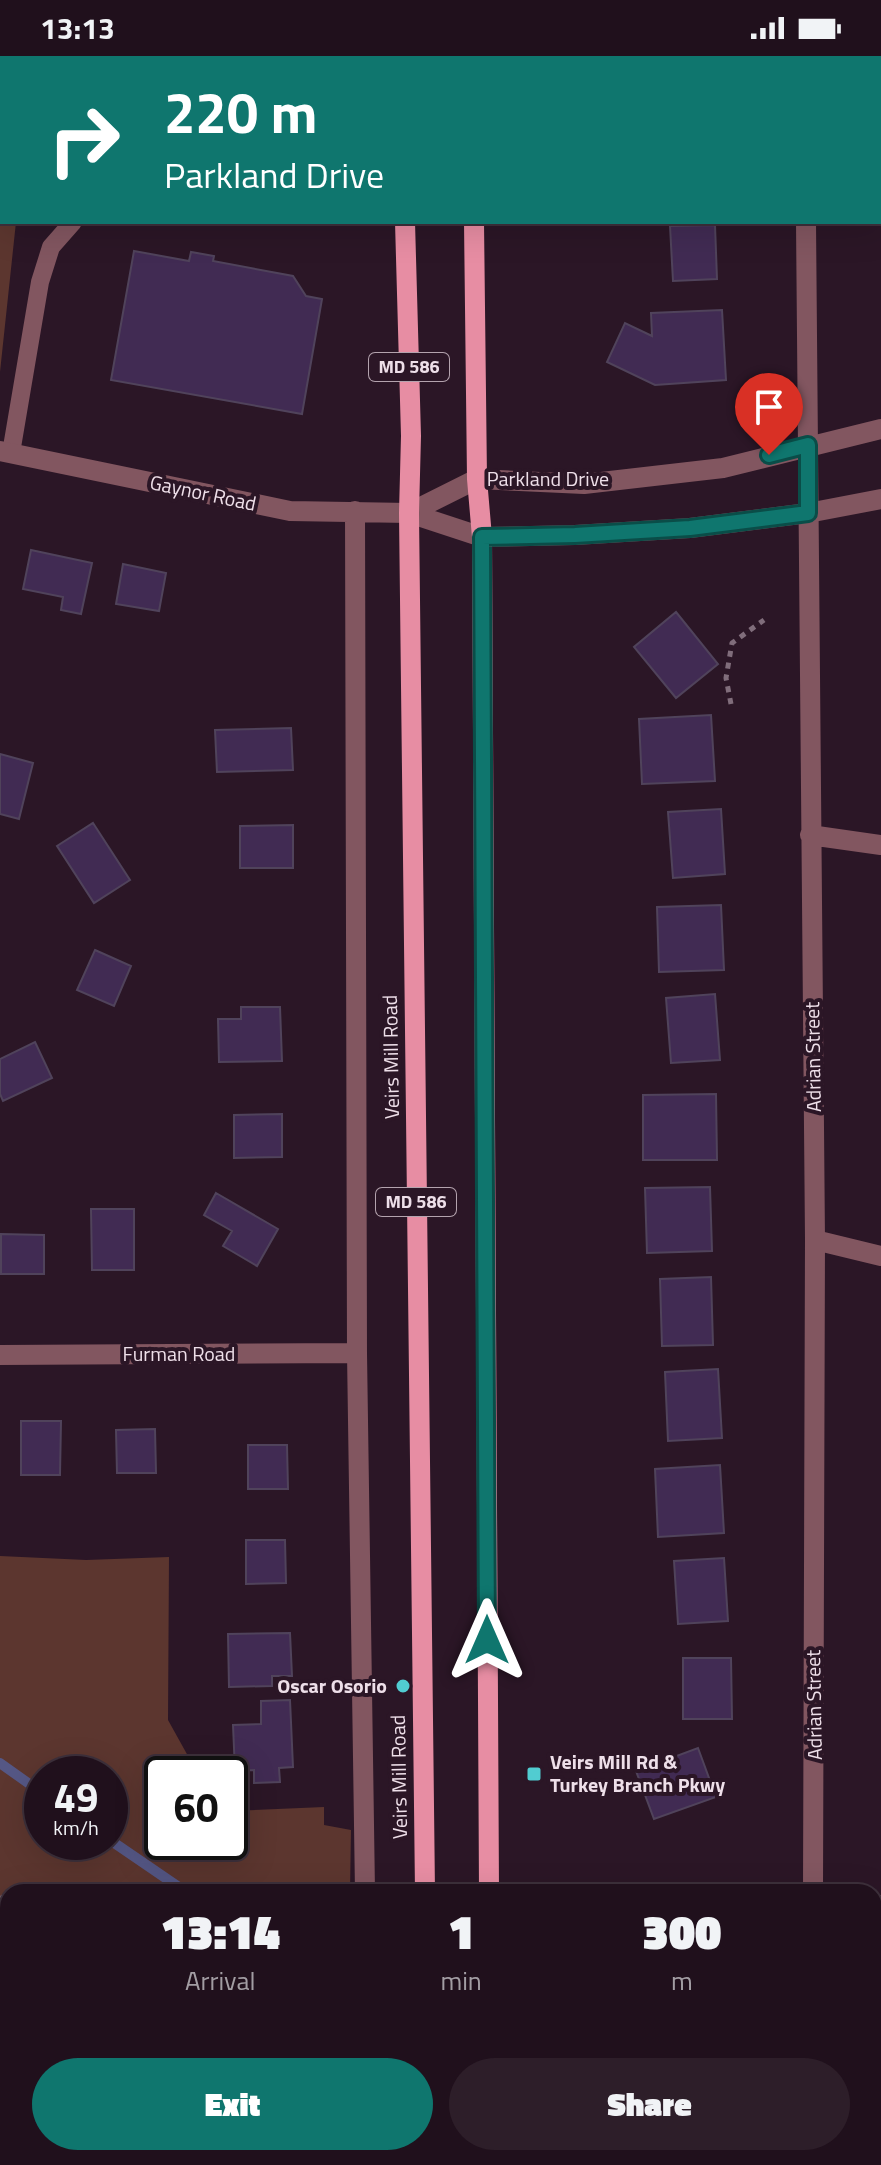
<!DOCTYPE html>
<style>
body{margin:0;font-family:"Titillium Web",sans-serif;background:#2d1e29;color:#f1f3f6;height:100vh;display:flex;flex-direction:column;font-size:30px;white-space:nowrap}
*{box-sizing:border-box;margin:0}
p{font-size:26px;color:#a29da3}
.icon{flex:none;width:44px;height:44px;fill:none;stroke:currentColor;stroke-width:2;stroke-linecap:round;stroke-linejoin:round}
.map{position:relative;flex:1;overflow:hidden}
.sheet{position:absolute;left:0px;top:1828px;width:882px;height:282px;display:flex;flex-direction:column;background:#20101c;border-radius:24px 24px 0 0;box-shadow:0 8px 32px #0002,0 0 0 2px #3d303b}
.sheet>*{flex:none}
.guide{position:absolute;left:0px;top:0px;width:882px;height:168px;box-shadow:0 8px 32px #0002,0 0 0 2px #3d303b;background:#0f766e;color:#fff;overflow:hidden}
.speed{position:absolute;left:24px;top:1700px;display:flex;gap:16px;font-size:40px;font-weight:700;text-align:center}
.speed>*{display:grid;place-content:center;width:104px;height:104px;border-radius:50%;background:#20101c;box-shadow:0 8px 32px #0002,0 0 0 2px #3d303b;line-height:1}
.speed small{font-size:20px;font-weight:400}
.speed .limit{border:4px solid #111;border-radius:12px;background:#fff;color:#111}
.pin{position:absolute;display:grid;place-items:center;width:68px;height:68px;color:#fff;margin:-82px -34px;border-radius:50% 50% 50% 0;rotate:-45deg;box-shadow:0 0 8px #0007}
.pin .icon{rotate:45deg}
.me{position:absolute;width:88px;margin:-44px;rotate:0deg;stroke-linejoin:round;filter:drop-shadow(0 0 6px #0008)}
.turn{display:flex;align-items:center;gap:28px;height:168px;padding:0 32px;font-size:36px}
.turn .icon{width:104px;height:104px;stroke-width:2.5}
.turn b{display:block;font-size:56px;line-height:68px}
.eta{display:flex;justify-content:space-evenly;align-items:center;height:136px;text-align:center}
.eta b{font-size:48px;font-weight:800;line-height:56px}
.cta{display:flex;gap:16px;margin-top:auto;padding:16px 32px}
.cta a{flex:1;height:92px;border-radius:48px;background:#0f766e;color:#fff;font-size:32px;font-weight:800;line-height:92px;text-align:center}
.cta a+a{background:#2d1e29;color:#f1f3f6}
.status{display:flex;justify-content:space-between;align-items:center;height:56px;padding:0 40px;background:#20101c;direction:ltr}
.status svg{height:22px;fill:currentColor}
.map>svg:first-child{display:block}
.green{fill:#5c362f;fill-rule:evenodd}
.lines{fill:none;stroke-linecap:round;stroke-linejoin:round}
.stream{stroke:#555785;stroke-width:10}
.building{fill:#412b53;stroke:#50435b;stroke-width:2}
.path{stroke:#806d7b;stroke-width:5;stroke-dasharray:6 6;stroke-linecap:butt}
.service{stroke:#825660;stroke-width:18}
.minor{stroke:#825660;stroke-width:20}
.tertiary{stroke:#825660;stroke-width:20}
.primary{stroke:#e78da3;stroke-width:20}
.route-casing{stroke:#0a4d48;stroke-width:20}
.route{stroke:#0f766e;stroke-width:14}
.poi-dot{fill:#51ccd1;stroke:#2b1626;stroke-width:3}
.labels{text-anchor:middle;stroke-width:8;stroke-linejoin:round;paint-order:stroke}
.shield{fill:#2b1626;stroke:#b4a3ae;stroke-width:2}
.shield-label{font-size:18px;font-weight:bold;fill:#eedfe9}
.street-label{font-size:20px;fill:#eedfe9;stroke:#2b1626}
.poi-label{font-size:20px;font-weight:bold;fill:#eedfe9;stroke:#2b1626;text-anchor:end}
</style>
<div class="status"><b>13:13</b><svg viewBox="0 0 49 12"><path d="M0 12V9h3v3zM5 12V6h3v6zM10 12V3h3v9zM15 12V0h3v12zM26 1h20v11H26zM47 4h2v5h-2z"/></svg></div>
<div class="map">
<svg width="881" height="2109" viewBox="0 0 881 2109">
<rect width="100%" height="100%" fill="#2b1626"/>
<path class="green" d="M0,40L2,166H16L0,316Z
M0,1500L86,1504L169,1501L168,1664L198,1718H162V1786H230V1755L324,1751V1769L351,1774L350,1836H8V1858L0,1855ZM110,1718V1786H42V1718Z
M874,1883H881V2109H534V2102H874Z"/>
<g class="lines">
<path class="stream" d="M0,1707L42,1737
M110,1784L186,1836
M780,2102L785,2109"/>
</g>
<path class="building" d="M715,169L717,223L673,225L670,170Z
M134,195L189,205L191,196L214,200L213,205L293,220L306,240L322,243L302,358L111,324Z
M722,254L726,324L655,329L607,306L625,267L652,280L651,257Z
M31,494L92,507L81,558L61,554L63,541L23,533Z
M123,508L166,517L159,555L116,548Z
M676,556L718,608L676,642L634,591Z
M711,659L715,725L642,728L639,663Z
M291,672L293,714L217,716L215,674Z
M0,698L33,707L19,763L0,758Z
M721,753L725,818L673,822L668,756Z
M93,767L130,824L94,847L57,790Z
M293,769V812H240V770Z
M721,849L724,914L659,916L657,851Z
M95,894L131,910L114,950L77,934Z
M715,938L720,1004L671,1007L666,942Z
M241,951H280L282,1005L219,1006L218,963H241Z
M35,986L52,1022L3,1045L0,1038V1003Z
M716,1038L717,1104H643V1039Z
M282,1058V1101L234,1102V1059Z
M710,1131L712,1195L647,1197L645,1132Z
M216,1137L278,1173L257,1210L223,1190L232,1175L204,1159Z
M91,1153H134V1214H92Z
M1,1178L44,1179V1218H1Z
M711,1221L713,1289L662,1290L660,1223Z
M718,1313L722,1382L668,1385L665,1316Z
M21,1365H61L60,1419H21Z
M155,1373L156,1417H117L116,1374Z
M248,1389H287L288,1433H248Z
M720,1409L724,1477L658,1481L655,1413Z
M246,1484H285L286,1527L246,1528Z
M724,1502L728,1565L678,1568L674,1505Z
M290,1577L292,1620H272V1630L229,1631L228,1578Z
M683,1602H731L732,1663H683Z
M290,1644L293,1711L279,1712L280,1726L254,1727V1714L235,1715L233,1669L261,1668V1645Z
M698,1692L716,1741L654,1763L636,1715Z
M210,2102H236L232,2109H224Z
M236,2102H284L281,2109H232Z"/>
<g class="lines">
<path class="path" d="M731,648L726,622L732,587L764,564
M0,1841L8,1845
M874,1881H881
M535,2102V2109"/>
<path class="service" d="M11,397L40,226L51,191L73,166"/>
<path class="minor" d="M805,0V2
M806,166L815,1184L813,1836
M0,395L290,455L409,457
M355,455L357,1297L365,1836
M810,779L881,789
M815,1184L881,1200
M0,1299L357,1297
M874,1849H881
M0,1906L8,1909
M370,2102V2109"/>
<path class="tertiary" d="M409,457L477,423L584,428L723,412L881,373
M409,457L482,481L575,479L690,472L808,457L881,443"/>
<path class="primary" d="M402,0V2
M472,0V2
M405,166L411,380L409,457L425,1836
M474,166L477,423L482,481L489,1836
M429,2102V2109
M493,2102L494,2109"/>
</g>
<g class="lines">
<g class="route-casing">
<path id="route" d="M487,1584L482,481L575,479L690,472L808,457V389L769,399"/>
</g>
<use href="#route" class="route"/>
</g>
<g class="poi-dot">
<circle cx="403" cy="1630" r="8"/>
<rect x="526" y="1710" width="16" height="16" rx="4"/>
</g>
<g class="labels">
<g class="shield">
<rect x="369" y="297" width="80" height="28" rx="6"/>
<rect x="376" y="1132" width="80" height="28" rx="6"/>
</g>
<g class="shield-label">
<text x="409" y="317">MD 586</text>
<text x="416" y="1152">MD 586</text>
</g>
<g class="street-label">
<text x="548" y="430">Parkland Drive</text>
<text transform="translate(203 437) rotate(12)" y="7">Gaynor Road</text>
<text transform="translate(391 1001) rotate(-91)" y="7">Veirs Mill Road</text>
<text transform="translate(813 1001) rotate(-91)" y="7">Adrian Street</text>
<text x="179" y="1305">Furman Road</text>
<text transform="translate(814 1649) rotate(-91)" y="7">Adrian Street</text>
<text transform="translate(399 1721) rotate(-91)" y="7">Veirs Mill Road</text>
</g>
<g class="poi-label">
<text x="387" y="1637">Oscar Osorio</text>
<text x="550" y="1713" text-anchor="start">Veirs Mill Rd &amp;<tspan x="550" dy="23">Turkey Branch Pkwy</tspan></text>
</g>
</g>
</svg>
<div class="speed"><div>49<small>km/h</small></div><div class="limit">60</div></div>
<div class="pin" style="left:769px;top:399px;background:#d93025"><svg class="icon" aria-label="arrive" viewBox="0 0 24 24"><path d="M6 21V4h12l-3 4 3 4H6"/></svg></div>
<svg class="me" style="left:487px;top:1584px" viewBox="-20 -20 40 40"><path d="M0-17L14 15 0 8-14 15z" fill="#0f766e" stroke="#fff" stroke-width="4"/></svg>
<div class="guide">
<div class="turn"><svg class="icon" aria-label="right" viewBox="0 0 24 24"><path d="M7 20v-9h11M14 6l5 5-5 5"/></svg><div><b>220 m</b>Parkland Drive</div></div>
</div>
<section class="sheet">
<div class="eta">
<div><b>13:14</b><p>Arrival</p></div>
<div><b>1</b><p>min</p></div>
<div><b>300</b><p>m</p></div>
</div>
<div class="cta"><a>Exit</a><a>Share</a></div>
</section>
</div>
